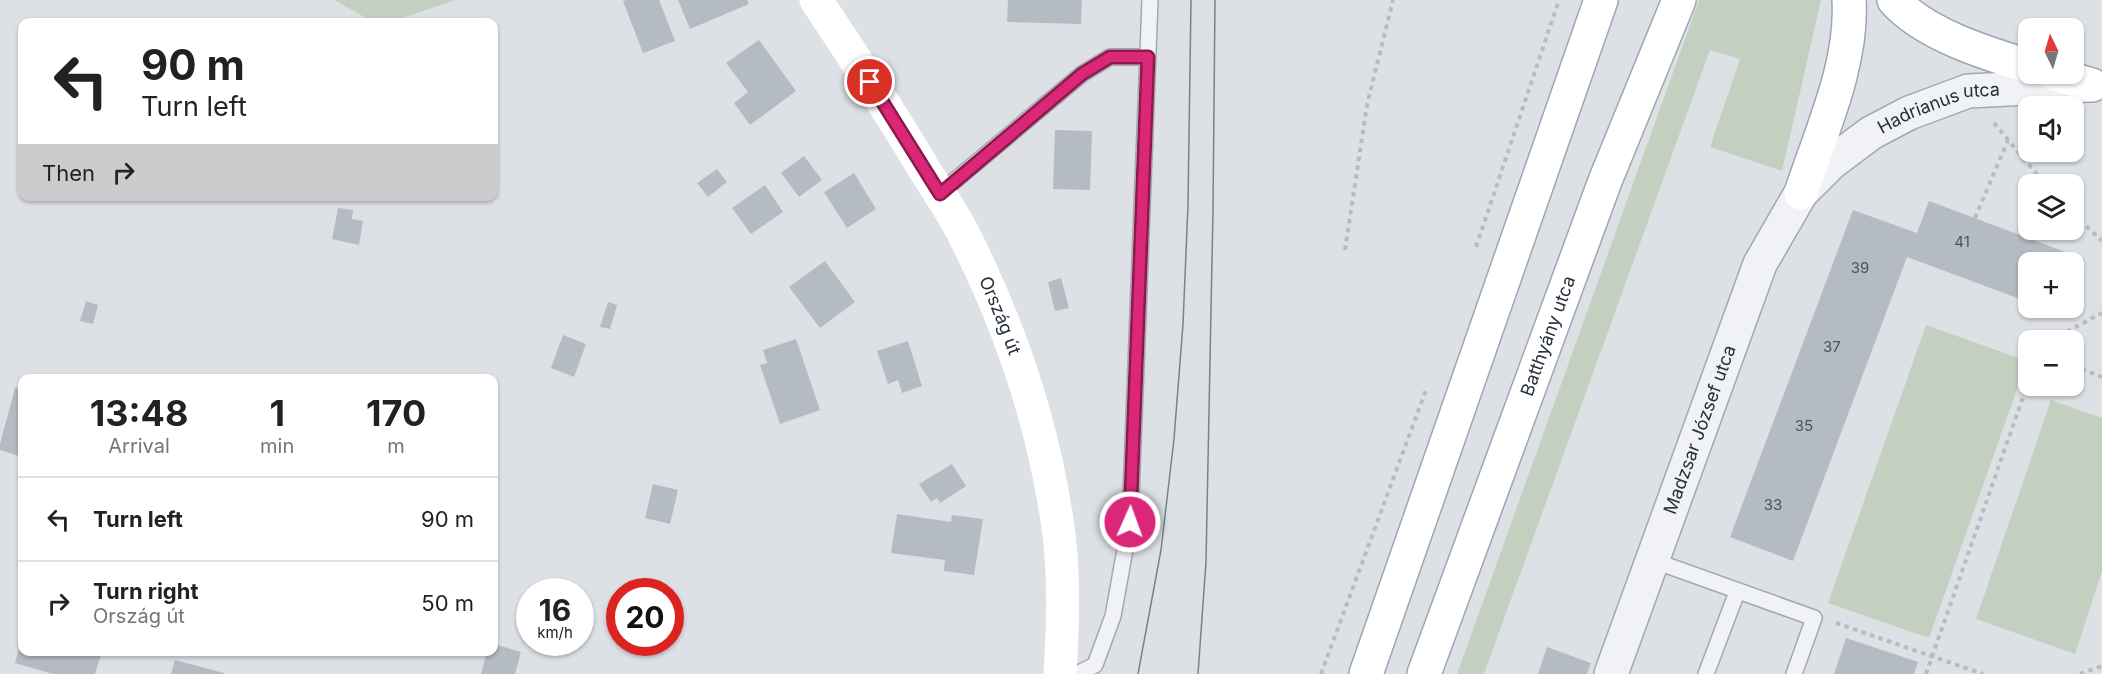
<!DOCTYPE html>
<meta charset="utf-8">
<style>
body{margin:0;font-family:Inter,sans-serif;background:#f6f6f6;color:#222;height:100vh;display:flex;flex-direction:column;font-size:22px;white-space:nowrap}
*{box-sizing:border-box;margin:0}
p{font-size:20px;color:#767676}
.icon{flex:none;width:33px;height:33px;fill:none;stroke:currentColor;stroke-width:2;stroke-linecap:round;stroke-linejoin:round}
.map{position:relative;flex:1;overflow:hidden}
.panel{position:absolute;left:18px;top:374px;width:480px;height:282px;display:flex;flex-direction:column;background:#fff;border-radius:12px;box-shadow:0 2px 4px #0004}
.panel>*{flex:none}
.hud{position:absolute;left:18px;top:18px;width:480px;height:183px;border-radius:12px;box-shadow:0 2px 4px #0004;background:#fff;color:#222;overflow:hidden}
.needle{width:39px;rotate:355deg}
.fabs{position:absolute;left:2018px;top:18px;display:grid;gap:12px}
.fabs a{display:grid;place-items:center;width:66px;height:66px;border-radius:12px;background:#fff;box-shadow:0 2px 4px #0004;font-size:30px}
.speed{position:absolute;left:516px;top:578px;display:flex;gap:12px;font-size:30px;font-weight:700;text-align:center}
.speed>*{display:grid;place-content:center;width:78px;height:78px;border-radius:50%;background:#fff;box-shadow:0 2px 4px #0004;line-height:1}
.speed small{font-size:15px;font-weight:400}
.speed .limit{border:9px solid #d22;background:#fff;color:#111}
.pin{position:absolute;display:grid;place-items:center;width:51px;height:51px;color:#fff;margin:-26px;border:3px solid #fff;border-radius:50%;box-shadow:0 2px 6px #0007}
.me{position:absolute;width:66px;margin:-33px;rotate:2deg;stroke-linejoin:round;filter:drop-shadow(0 0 4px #0008)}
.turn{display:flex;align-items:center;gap:21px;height:126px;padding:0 24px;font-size:27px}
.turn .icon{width:78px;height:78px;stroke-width:2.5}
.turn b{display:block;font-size:42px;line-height:51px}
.then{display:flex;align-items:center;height:57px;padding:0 24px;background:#0003;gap:12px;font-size:22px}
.eta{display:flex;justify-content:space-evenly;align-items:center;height:102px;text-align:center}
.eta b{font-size:36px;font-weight:700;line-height:42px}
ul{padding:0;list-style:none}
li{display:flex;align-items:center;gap:18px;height:84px;padding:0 24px;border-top:2px solid #e0e0e0}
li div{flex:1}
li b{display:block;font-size:22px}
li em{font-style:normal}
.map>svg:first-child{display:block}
.green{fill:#c4d0bf}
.building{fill:#b5bbc3}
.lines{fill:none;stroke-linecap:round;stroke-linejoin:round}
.service-casing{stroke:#a3a8b0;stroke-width:18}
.tertiary-casing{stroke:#a3a8b0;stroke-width:36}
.primary-casing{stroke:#9da6b2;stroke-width:36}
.path{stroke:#b8bcc1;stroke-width:4;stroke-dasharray:4.5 4.5;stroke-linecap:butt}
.service{stroke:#f0f2f5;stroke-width:15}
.tertiary{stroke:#f0f2f5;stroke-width:33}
.secondary{stroke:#fff;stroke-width:33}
.primary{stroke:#fff;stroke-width:33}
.tram{stroke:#77828f;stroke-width:1.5}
.route-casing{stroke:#8e194d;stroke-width:15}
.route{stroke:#db2777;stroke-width:10}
.labels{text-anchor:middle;stroke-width:6;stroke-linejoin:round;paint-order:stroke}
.number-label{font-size:15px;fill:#4a535e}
.street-label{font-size:18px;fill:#27303c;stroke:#ecf0f4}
</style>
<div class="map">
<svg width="2102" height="674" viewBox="0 0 2102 674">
<rect width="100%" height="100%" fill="#dde1e6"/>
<path class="green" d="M334,0H455L391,22H373Z
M1699,0H1821L1782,171L1710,147L1740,59L1710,50L1484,674H1457Z
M1926,325L2027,361L1929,638L1828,603Z
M2051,400L2102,418V571L2075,654L1976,619Z"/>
<path class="building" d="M627,0H659L675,41L643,53L623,1Z
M678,0H747L749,4L690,29Z
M1008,0H1082L1081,24L1007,22Z
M759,40L796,91L750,125L734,103L748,92L726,63Z
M1055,130L1092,131L1090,190L1053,189Z
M804,156L822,180L799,197L781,173Z
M717,169L727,182L708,197L697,183Z
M854,173L876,209L847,228L824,192Z
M765,185L783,212L751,234L732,208Z
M1929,201L2084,259L2073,287V262H2028V302L1907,257L1793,561L1730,537L1853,210L1917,233Z
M338,208L353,210L352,219L363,221L359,245L332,239Z
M825,261L855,302L820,328L789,287Z
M1061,278L1069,308L1055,311L1048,282Z
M86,301L98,305L93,324L80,321Z
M608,302L617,305L610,329L600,327Z
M563,335L586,344L574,377L551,368Z
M796,339L820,410L780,424L760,365L767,363L763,350Z
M908,341L922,386L902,393L898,380L888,384L877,351Z
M15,388L22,390V457L0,450V444Z
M952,464L966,486L940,503L937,498L931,502L919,484Z
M653,484L678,490L670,524L645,518Z
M897,514L951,522L952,515L983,519L974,575L944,571L945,560L891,553Z
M22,637V651H102L95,674H53L15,663Z
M1846,638L1918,662L1914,674H1834Z
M494,644L521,652L515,674H481L487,651H494Z
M1547,647L1591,663L1587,674H1538Z
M175,660L224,673V674H171Z"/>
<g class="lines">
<g class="service-casing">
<path id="service" d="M940,193L1082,74L1110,57H1148
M1652,560L1814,618L1794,674
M1077,674L1095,665L1113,616L1130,522L1150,0
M1706,674L1737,592"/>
</g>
<g class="tertiary-casing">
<g id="tertiary">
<path id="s1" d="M1611,674L1760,264L1801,193L1831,163L1871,133L1909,113L1968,91L2089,85"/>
</g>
</g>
<g class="primary-casing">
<g id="primary">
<path d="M1894,0C1924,34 1985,53 2028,66"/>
<path d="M2054,74L2092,85"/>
<path d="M1801,193C1821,132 1853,64 1849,0"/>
<path d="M1366,674L1601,0"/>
<path id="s3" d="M1424,674L1605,181L1679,0"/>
</g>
</g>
<path class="path" d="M1994,123L2045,184
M2073,214L2102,241
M1975,218L2008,140
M1476,247L1559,0
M1345,250L1367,105L1393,0
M2051,340L2102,313
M2073,366L2102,377
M1836,623L1983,674
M1321,674L1426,390
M1926,674L2028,383
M2080,674L2102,666"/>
<use href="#service" class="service"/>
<use href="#tertiary" class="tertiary"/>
<path class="secondary" id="s2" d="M816,0C853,56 890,111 924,169C938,191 952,212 964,235C1009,324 1042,420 1057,520C1065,571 1063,623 1060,674"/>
<use href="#primary" class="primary"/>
<path class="tram" d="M1138,674L1161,550L1174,439L1183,324L1188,205L1191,0
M1198,674L1206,562L1213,210L1215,0"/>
</g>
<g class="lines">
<g class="route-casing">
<path id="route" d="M870,82L940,194L1082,74L1110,57H1148L1130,522"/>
</g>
<use href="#route" class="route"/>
</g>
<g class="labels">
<g class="number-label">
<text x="1962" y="247">41</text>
<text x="1860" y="273">39</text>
<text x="1832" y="352">37</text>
<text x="1804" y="431">35</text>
<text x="1773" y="510">33</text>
</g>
<g class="street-label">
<text dy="6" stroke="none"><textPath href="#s1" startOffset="684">Hadrianus utca</textPath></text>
<text dy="6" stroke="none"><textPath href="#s2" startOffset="366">Ország út</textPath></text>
<text dy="6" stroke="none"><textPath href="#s3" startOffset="360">Batthyány utca</textPath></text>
<text dy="6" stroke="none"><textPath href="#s1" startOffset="260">Madzsar József utca</textPath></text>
</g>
</g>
</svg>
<div class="fabs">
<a><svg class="needle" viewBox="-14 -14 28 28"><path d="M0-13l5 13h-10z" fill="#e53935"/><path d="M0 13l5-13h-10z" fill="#767676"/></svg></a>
<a><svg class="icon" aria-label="sound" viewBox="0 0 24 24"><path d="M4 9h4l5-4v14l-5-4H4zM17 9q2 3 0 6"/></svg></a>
<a><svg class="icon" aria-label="layers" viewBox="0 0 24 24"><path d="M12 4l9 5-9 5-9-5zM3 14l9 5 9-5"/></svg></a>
<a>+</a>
<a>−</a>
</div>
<div class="speed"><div>16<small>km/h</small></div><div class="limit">20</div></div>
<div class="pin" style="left:870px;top:82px;background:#d93025"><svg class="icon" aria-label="arrive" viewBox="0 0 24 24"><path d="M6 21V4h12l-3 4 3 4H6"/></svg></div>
<svg class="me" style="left:1130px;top:522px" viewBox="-20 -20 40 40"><circle r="17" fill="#db2777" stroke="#fff" stroke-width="3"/><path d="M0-11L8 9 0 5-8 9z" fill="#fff"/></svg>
<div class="hud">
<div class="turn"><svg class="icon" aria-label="left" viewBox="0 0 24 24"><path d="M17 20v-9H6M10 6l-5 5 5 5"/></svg><div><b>90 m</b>Turn left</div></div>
<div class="then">Then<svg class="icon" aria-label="right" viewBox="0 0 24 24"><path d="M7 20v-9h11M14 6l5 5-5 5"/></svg></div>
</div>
<section class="panel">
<div class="eta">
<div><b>13:48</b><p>Arrival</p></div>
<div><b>1</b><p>min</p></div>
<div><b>170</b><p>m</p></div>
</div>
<ul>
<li><svg class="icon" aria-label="left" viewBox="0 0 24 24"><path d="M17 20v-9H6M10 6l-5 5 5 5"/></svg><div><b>Turn left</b></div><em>90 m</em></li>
<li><svg class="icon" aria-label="right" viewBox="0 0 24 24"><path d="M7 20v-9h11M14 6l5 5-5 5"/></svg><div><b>Turn right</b><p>Ország út</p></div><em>50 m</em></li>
</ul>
</section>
</div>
